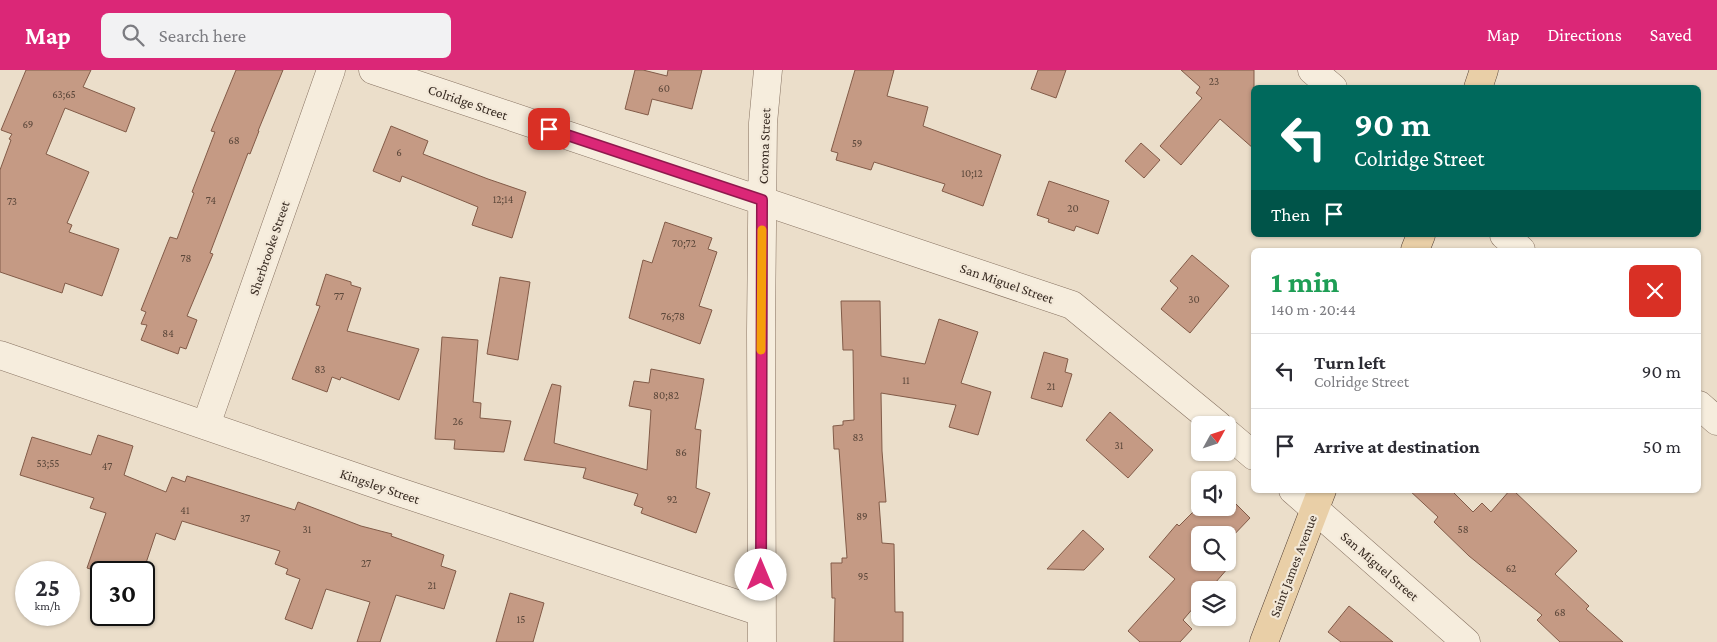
<!DOCTYPE html>
<meta charset="utf-8">
<style>
body{margin:0;font-family:"Crimson Pro",serif;background:#f2f2f3;color:#2b2b33;height:100vh;display:flex;flex-direction:column;font-size:19px;white-space:nowrap}
*{box-sizing:border-box;margin:0}
p{font-size:16px;color:#7c7c81}
.icon{flex:none;width:28px;height:28px;fill:none;stroke:currentColor;stroke-width:2;stroke-linecap:round;stroke-linejoin:round}
.map{position:relative;flex:1;overflow:hidden}
.sheet{position:absolute;left:1251px;top:178px;width:450px;height:245px;display:flex;flex-direction:column;background:#fff;border-radius:8px;box-shadow:0 1px 4px #0004}
.sheet>*{flex:none}
.guide{position:absolute;left:1251px;top:15px;width:450px;height:152px;border-radius:8px;box-shadow:0 1px 4px #0004;background:#00695c;color:#fff;overflow:hidden}
.needle{width:32px;rotate:50deg}
.tools{position:absolute;left:1191px;top:346px;display:grid;gap:10px}
.tools a{display:grid;place-items:center;width:45px;height:45px;border-radius:8px;background:#fff;box-shadow:0 1px 4px #0004;font-size:25px}
.speed{position:absolute;left:15px;top:491px;display:flex;gap:10px;font-size:25px;font-weight:700;text-align:center}
.speed>*{display:grid;place-content:center;width:65px;height:65px;border-radius:50%;background:#fff;box-shadow:0 1px 4px #0004;line-height:1}
.speed small{font-size:12px;font-weight:400}
.speed .limit{border:2px solid #111;border-radius:8px;background:#fff;color:#111}
.pin{position:absolute;display:grid;place-items:center;width:42px;height:42px;color:#fff;margin:-21px;border-radius:10px;box-shadow:0 2px 8px #0006}
.me{position:absolute;width:55px;margin:-28px;rotate:0deg;stroke-linejoin:round;filter:drop-shadow(0 0 4px #0008)}
.turn{display:flex;align-items:center;gap:18px;height:105px;padding:0 20px;font-size:22px}
.turn .icon{width:65px;height:65px;stroke-width:2.5}
.turn b{display:block;font-size:35px;line-height:42px}
.then{display:flex;align-items:center;height:48px;padding:0 20px;background:#0003;gap:10px;font-size:19px}
.round{display:grid;place-items:center;flex:none;width:52px;height:52px;border-radius:8px;background:#f2f2f3}
.headline{display:flex;align-items:center;justify-content:space-between;height:85px;padding:0 20px}
h1{font-size:30px;font-weight:700;line-height:38px;color:#1e9e55}
ul{padding:0;list-style:none}
li{display:flex;align-items:center;gap:15px;height:75px;padding:0 20px;border-top:1px solid #e1e1e2}
li div{flex:1}
li b{display:block;font-size:19px}
li em{font-style:normal}
header{display:flex;align-items:center;gap:30px;box-sizing:border-box;height:70px;padding:0 25px;background:#db2777;color:#fff}
header strong{font-size:24px}
nav{display:flex;gap:28px;margin-inline-start:auto;font-size:18px}
.search{width:350px;height:45px;background:#f2f2f3;display:flex;align-items:center;gap:12px;box-sizing:border-box;padding:0 18px;border-radius:8px;color:#7c7c81;font-size:19px}
.map>svg:first-child{display:block}
.building{fill:#c59a84;stroke:#825b48}
.lines{fill:none;stroke-linecap:round;stroke-linejoin:round}
.minor-casing{stroke:#867160;stroke-width:29}
.major-casing{stroke:#544034;stroke-width:29}
.minor{stroke:#f6eddd;stroke-width:28}
.major{stroke:#e9cfa7;stroke-width:28}
.route-casing{stroke:#8e194d;stroke-width:12}
.route{stroke:#db2777;stroke-width:9}
.slow{stroke:#f59e0b;stroke-width:9}
.labels{text-anchor:middle;stroke-width:4.5;stroke-linejoin:round;paint-order:stroke}
.number-label{font-size:11px;fill:#5b473a}
.street-label{font-size:14px;fill:#382b22;stroke:#f3e9d9}
</style>
<header>
<strong>Map</strong>
<div class="search"><svg class="icon" aria-label="search" viewBox="0 0 24 24"><circle cx="10" cy="10" r="6"/><path d="M15 15l6 6"/></svg>Search here</div>
<nav><a>Map</a><a>Directions</a><a>Saved</a></nav>
</header>
<div class="map">
<svg width="1717" height="572" viewBox="0 0 1717 572">
<rect width="100%" height="100%" fill="#ebdeca"/>
<path class="building" d="M26,0H91L83,17L135,38L126,62L65,38L46,84L89,102L67,153L72,155L69,162L119,179L102,226L65,213L62,223L0,202V100L11,70L9,69L12,64L1,60Z
M236,0H283L258,61H259L250,84L248,83L210,183L213,184L187,246L197,250L186,279L180,277L178,284L141,270L147,255L141,254L146,242L141,240L170,167L177,169L194,123L192,122L215,62L211,61Z
M635,0H643L667,6L668,0H702L692,39L652,29L648,45L625,39Z
M855,0H894L887,26L928,37L923,56L1001,85L983,136L942,121L945,114L874,92L871,100L836,90L838,83L831,81Z
M1038,0H1066L1056,28L1031,19Z
M1181,0H1254V79L1220,49L1181,95L1160,76L1202,28L1196,23L1200,17Z
M391,56L428,71L423,84L488,109L526,122L512,168L472,155L478,137L402,106L400,112L373,101Z
M1141,73L1160,90L1144,108L1125,91Z
M1049,111L1109,131L1098,164L1076,156L1074,161L1048,152L1049,149L1037,145Z
M665,152L712,168L708,179L717,182L699,236L712,240L700,274L629,248L643,190L652,193Z
M1192,185L1229,216L1190,263L1161,239L1178,218L1170,211Z
M326,204L351,212V215L361,218L347,261L419,279L399,330L341,307L340,310L332,307L327,322L292,309L320,236L316,235Z
M500,207L530,212L518,290L487,284Z
M841,231H880L881,286L925,294L939,249L978,262L961,313L991,322L978,365L949,357L956,335L881,323L882,381L886,432H879L882,473L894,474L895,542H903V572H834L835,528H832L831,493H842V488H847L839,379H834L833,356L843,355V351L854,350L853,280H843Z
M442,267L478,270L473,332L481,333L480,348L511,351L504,382L454,379L455,370L435,369Z
M1044,282L1068,289L1065,302L1072,304L1062,337L1031,328Z
M651,299L704,309L695,359L701,360L696,418L710,423L696,463L641,443L643,438L634,435L638,424L583,408L586,398L524,390L552,314L561,316L554,373L647,400L651,340L629,336L634,311L649,313Z
M1110,342L1153,380L1128,408L1086,370Z
M98,365L133,376L124,405L166,422L172,407L185,412L187,406L295,440L298,432L361,456L392,464L391,466L444,485L441,496L456,501L444,539L396,525L380,572H357L370,532L326,519L312,559L285,549L300,509L286,504L288,499L275,494L280,481L182,451L175,470L156,463L145,496L138,494L135,502H101L87,498L106,443L90,438L94,428L20,405L32,367L91,385Z
M1409,420H1451L1473,442L1482,433L1491,442L1510,420H1513L1577,481L1555,504L1589,536L1586,539L1623,572H1560L1537,550L1542,545L1469,486L1434,452L1438,447Z
M1228,426L1250,448L1228,471V465H1200V492H1222L1228,498L1209,520H1200V530L1183,550L1192,559L1180,572H1140L1128,561L1175,509L1149,487L1177,454L1179,456L1200,435V438H1228Z
M1083,460L1104,479L1084,500L1047,499Z
M510,523L544,533L533,572H496Z
M1349,536L1393,572H1341L1328,562Z"/>
<g class="lines">
<g class="minor-casing">
<path id="minor" d="M373,0L1072,235L1218,355
M1312,0L1333,18
M1504,165L1521,180
M0,285L396,421L761,542
M1699,335L1717,351
M206,355L331,0
M1228,364L1254,386
M1293,420L1466,572
M762,572L761,262L763,53L768,0"/>
</g>
<g class="major-casing">
<path id="major" d="M1478,18L1484,0
M1415,180L1421,165
M1264,572L1322,420"/>
</g>
<use href="#minor" class="minor"/>
<use href="#major" class="major"/>
</g>
<g class="lines">
<g class="route-casing">
<path id="route" d="M549,59L762,130L761,505"/>
</g>
<use href="#route" class="route"/>
<path class="slow" d="M761,280L762,160"/>
</g>
<g class="labels">
<g class="number-label">
<text x="1214" y="15">23</text>
<text x="664" y="22">60</text>
<text x="64" y="28">63;65</text>
<text x="28" y="58">69</text>
<text x="234" y="74">68</text>
<text x="857" y="77">59</text>
<text x="399" y="86">6</text>
<text x="972" y="107">10;12</text>
<text x="503" y="133">12;14</text>
<text x="211" y="134">74</text>
<text x="12" y="135">73</text>
<text x="1073" y="142">20</text>
<text x="684" y="177">70;72</text>
<text x="186" y="192">78</text>
<text x="339" y="230">77</text>
<text x="1194" y="233">30</text>
<text x="673" y="250">76;78</text>
<text x="168" y="267">84</text>
<text x="320" y="303">83</text>
<text x="906" y="314">11</text>
<text x="1051" y="320">21</text>
<text x="666" y="329">80;82</text>
<text x="458" y="355">26</text>
<text x="858" y="371">83</text>
<text x="1119" y="379">31</text>
<text x="681" y="386">86</text>
<text x="48" y="397">53;55</text>
<text x="107" y="400">47</text>
<text x="672" y="433">92</text>
<text x="185" y="444">41</text>
<text x="862" y="450">89</text>
<text x="245" y="452">37</text>
<text x="307" y="463">31</text>
<text x="1463" y="463">58</text>
<text x="366" y="497">27</text>
<text x="1511" y="502">62</text>
<text x="863" y="510">95</text>
<text x="432" y="519">21</text>
<text x="1560" y="546">68</text>
<text x="521" y="553">15</text>
</g>
<g class="street-label">
<text transform="translate(468 32) rotate(19)" y="5">Colridge Street</text>
<text transform="translate(764 76) rotate(-88)" y="5">Corona Street</text>
<text transform="translate(269 178) rotate(-71)" y="5">Sherbrooke Street</text>
<text transform="translate(1007 213) rotate(19)" y="5">San Miguel Street</text>
<text transform="translate(380 416) rotate(19)" y="5">Kingsley Street</text>
<text transform="translate(1293 496) rotate(-69)" y="5">Saint James Avenue</text>
<text transform="translate(1380 496) rotate(41)" y="5">San Miguel Street</text>
</g>
</g>
</svg>
<div class="tools">
<a><svg class="needle" viewBox="-14 -14 28 28"><path d="M0-13l5 13h-10z" fill="#e53935"/><path d="M0 13l5-13h-10z" fill="#7c7c81"/></svg></a>
<a><svg class="icon" aria-label="sound" viewBox="0 0 24 24"><path d="M4 9h4l5-4v14l-5-4H4zM17 9q2 3 0 6"/></svg></a>
<a><svg class="icon" aria-label="search" viewBox="0 0 24 24"><circle cx="10" cy="10" r="6"/><path d="M15 15l6 6"/></svg></a>
<a><svg class="icon" aria-label="layers" viewBox="0 0 24 24"><path d="M12 4l9 5-9 5-9-5zM3 14l9 5 9-5"/></svg></a>
</div>
<div class="speed"><div>25<small>km/h</small></div><div class="limit">30</div></div>
<div class="pin" style="left:549px;top:59px;background:#d93025"><svg class="icon" aria-label="arrive" viewBox="0 0 24 24"><path d="M6 21V4h12l-3 4 3 4H6"/></svg></div>
<svg class="me" style="left:761px;top:505px" viewBox="-20 -20 40 40"><circle r="19" fill="#fff"/><path d="M0-13L10 11 0 6-10 11z" fill="#db2777"/></svg>
<div class="guide">
<div class="turn"><svg class="icon" aria-label="left" viewBox="0 0 24 24"><path d="M17 20v-9H6M10 6l-5 5 5 5"/></svg><div><b>90 m</b>Colridge Street</div></div>
<div class="then">Then<svg class="icon" aria-label="arrive" viewBox="0 0 24 24"><path d="M6 21V4h12l-3 4 3 4H6"/></svg></div>
</div>
<section class="sheet">
<div class="headline"><div><h1>1 min</h1><p>140 m · 20:44</p></div><a class="round" style="background:#d93025;color:#fff"><svg class="icon" aria-label="close" viewBox="0 0 24 24"><path d="M6 6l12 12M18 6L6 18"/></svg></a></div>
<ul>
<li><svg class="icon" aria-label="left" viewBox="0 0 24 24"><path d="M17 20v-9H6M10 6l-5 5 5 5"/></svg><div><b>Turn left</b><p>Colridge Street</p></div><em>90 m</em></li>
<li><svg class="icon" aria-label="arrive" viewBox="0 0 24 24"><path d="M6 21V4h12l-3 4 3 4H6"/></svg><div><b>Arrive at destination</b></div><em>50 m</em></li>
</ul>
</section>
</div>
